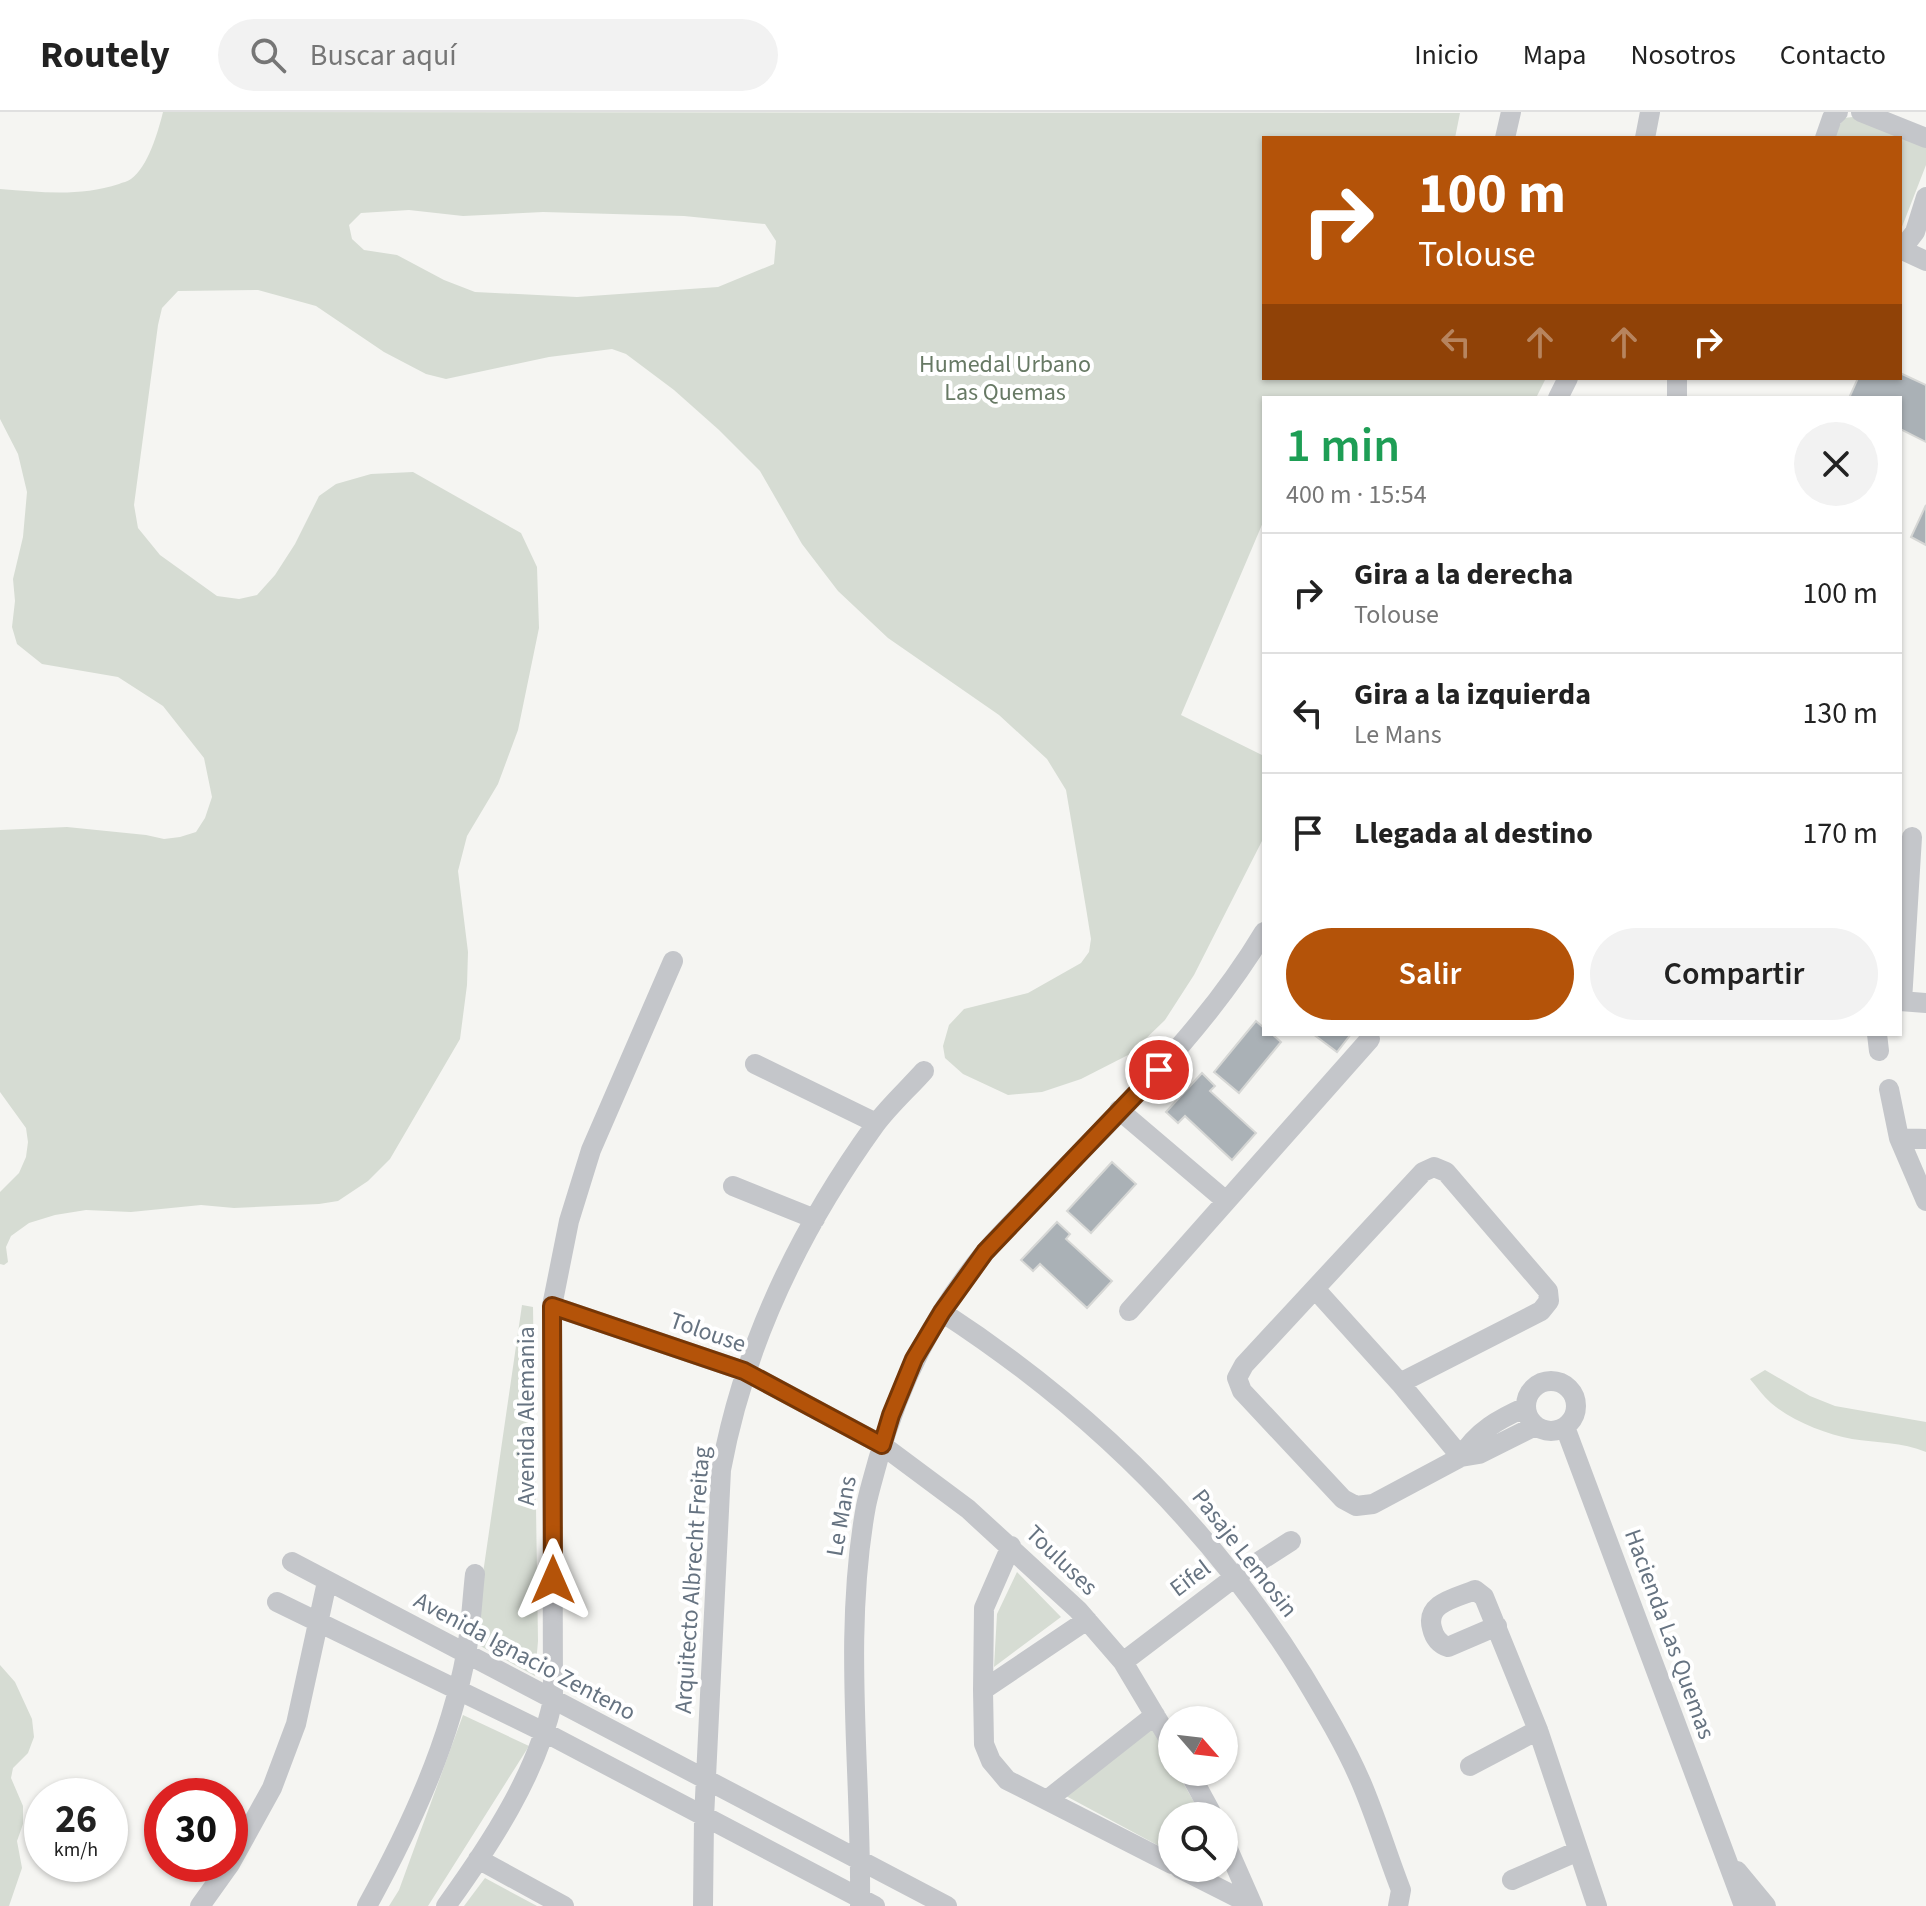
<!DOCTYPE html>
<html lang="es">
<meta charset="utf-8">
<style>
body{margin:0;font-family:"Source Sans 3",sans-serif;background:#f2f2f2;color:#222;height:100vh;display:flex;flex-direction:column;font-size:30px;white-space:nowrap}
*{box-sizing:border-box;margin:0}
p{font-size:26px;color:#767676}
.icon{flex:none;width:44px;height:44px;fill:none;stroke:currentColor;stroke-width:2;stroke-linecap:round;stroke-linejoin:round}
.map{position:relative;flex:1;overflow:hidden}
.panel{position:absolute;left:1262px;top:284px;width:640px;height:640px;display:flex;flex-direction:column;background:#fff;border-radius:0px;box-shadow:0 2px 6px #0004}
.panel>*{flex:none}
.top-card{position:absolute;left:1262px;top:24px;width:640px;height:244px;border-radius:0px;box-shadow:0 2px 6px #0004;background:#b45309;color:#fff;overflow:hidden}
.needle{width:52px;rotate:118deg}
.controls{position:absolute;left:1158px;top:1594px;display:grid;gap:16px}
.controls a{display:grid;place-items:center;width:80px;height:80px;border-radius:50%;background:#fff;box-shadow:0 2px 6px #0004;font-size:40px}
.speed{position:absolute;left:24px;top:1666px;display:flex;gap:16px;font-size:40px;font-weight:700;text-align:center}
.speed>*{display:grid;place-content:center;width:104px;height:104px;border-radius:50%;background:#fff;box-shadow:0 2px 6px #0004;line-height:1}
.speed small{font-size:20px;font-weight:400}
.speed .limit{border:12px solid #d22;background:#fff;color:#111}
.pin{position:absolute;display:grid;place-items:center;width:68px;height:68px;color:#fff;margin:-34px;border:4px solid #fff;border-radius:50%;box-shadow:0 2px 8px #0007}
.me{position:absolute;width:88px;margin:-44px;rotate:0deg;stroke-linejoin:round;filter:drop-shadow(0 0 6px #0008)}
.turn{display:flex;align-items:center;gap:28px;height:168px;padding:0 24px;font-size:36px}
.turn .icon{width:104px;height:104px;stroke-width:2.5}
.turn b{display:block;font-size:56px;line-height:68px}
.lanes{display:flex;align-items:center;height:76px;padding:0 24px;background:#0003;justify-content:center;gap:40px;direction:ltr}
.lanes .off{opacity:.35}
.round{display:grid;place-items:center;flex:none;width:84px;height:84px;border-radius:42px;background:#f2f2f2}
.overview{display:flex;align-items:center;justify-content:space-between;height:136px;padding:0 24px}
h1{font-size:48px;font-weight:600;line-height:60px;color:#1e9e55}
.cta{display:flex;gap:16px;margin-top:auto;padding:16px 24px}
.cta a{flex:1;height:92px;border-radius:48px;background:#b45309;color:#fff;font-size:32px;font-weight:600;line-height:92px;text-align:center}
.cta a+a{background:#f2f2f2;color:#222}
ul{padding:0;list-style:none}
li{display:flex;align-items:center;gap:24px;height:120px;padding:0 24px;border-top:2px solid #e0e0e0}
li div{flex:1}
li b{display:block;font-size:30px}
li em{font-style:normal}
header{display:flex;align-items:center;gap:48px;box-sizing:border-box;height:112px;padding:0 40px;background:#fff;border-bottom:2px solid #e0e0e0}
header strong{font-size:38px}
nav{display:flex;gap:44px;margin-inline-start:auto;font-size:28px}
.search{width:560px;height:72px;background:#f2f2f2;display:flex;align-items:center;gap:20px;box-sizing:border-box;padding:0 28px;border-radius:44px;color:#767676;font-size:30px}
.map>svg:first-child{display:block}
.green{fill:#d6dcd3;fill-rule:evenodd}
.building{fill:#aab1b6;stroke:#d6d7d5;stroke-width:2}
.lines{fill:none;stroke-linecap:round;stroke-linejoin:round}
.minor{stroke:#c4c6ca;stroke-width:20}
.route-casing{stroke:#753606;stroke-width:20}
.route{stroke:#b45309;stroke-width:14}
.labels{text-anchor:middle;stroke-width:8;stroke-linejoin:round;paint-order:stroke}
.park-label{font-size:24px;fill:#677964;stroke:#fff}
.street-label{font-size:24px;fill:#667381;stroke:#fff}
</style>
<header>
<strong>Routely</strong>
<div class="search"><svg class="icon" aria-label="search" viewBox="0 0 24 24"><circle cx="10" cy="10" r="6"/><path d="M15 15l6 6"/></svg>Buscar aquí</div>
<nav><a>Inicio</a><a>Mapa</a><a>Nosotros</a><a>Contacto</a></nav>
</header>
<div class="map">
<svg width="1926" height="1794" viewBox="0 0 1926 1794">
<rect width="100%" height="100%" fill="#f5f5f2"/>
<path class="green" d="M163,0L1460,1L1455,26H1264V266H1546L1536,286H1264V408L1181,603L1264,644V725L1194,863L1165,908L1130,942L1081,967L1042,980L1008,983L963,962L945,946L943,934L949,913L964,897L1028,881L1081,851L1089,840L1091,827L1086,796L1066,678L1047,647L999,603L888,526L838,479L802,432L760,359L719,318L674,278L626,242L612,237L549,245L446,267L426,262L384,240L316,194L258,178L178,179L162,196L158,213L134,393L138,416L160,443L217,484L239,487L257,483L275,463L295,432L319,384L336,372L371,362L413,360L521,421L537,455L539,516L518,618L498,672L467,724L458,759L468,840L467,873L460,927L390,1047L368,1069L338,1089L319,1092L234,1096L201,1093L131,1100L86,1098L55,1103L29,1111L11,1124L6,1135L8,1150L4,1153L0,1152V1080L19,1061L26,1045L28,1030L26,1016L0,980V718L67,715L146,723L164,727L180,725L196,720L205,706L212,685L204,646L163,594L118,565L42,552L17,532L12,515L15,489L13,467L23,425L27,380L18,342L0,307V77C41,80 79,85 119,72C123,70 127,70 131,67C148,55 158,20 163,0ZM409,98L463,104L543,100L684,104L765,112L776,129L774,152L718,175L577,185L475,180L444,168L397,143L364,138L352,127L349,113L361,101Z
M1861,4L1926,34V53L1900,120V26H1832L1844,6Z
M522,1193L533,1195L538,1529L535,1564L473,1530Z
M1765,1258L1810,1284L1835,1294L1926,1310V1340C1902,1330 1877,1331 1852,1327C1825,1322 1792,1309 1771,1291C1763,1284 1757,1275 1750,1267Z
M1017,1460L1061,1505L994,1555L997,1502Z
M0,1553L15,1570L32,1607L34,1625L28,1641L13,1656L11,1666L23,1694V1712L17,1729L22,1756L9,1794H0Z
M463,1603L529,1634L428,1794H389L399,1778Z
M1151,1614L1172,1652V1660H1177L1202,1704H1172V1741L1066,1684Z
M485,1766L537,1794H464Z"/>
<path class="building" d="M1900,261L1926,273V330L1900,317V286H1849L1858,266H1900Z
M1926,393V433L1911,425Z
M1256,909L1264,916V922H1272L1281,930L1239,981L1214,960Z
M1313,922H1351L1337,940Z
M1202,961L1215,974L1210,979L1256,1021L1232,1048L1185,1004L1178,1011L1166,1000Z
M1112,1050L1136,1072L1091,1121L1067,1099Z
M1057,1110L1070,1122L1066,1127L1112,1169L1087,1196L1040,1152L1033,1159L1021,1148Z"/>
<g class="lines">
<path class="minor" d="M1861,0L1926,26
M1505,26L1511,0
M1645,26L1650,0
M1825,26L1832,6L1838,0
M1900,137L1926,149
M1905,138V133L1915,120L1926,85
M1677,266V286
M1558,286L1568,266
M1900,889L1926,891
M1902,889L1912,725
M1877,922L1879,939
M755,952L876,1011
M1889,977L1899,1026L1926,1089
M1119,998L1226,1089
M1899,1026L1926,1027
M733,1074L815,1107
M1316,1178L1400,1271
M552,1194L744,1259L882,1333L968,1397L1078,1498L1123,1550L1172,1632
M1129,1199L1370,927
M942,1200C1088,1295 1211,1415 1303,1563C1324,1598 1345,1633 1361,1670C1376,1705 1387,1742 1401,1778L1398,1794
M1526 1294a25 25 0 1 1 50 0a25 25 0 1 1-50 0Z
M1565,1315L1744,1794
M1461,1345L1400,1271L1541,1199L1549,1189L1548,1179L1446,1060L1434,1055L1423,1060L1244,1253L1237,1266L1242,1279L1343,1387L1356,1394L1373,1392L1461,1345L1479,1342L1535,1314
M1461,1345C1477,1319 1499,1307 1526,1295
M1011,1434L984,1496L983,1578L984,1632L991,1649L1007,1668L1172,1752
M292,1450L947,1794
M277,1490L546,1621L875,1794
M1497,1514L1448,1535C1439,1532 1434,1525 1432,1516C1425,1491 1456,1486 1475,1478L1484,1485L1538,1618L1597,1794
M1123,1550L1235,1465L1291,1429
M983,1578L1087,1508
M1470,1654L1538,1618
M1189,1660L1213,1704
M1047,1688L1155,1603
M1224,1728L1253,1794
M478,1747L564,1794
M230,1752L272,1676L296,1612L327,1470
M1179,1756L1252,1793
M1737,1759L1766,1794
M1512,1768L1578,1739
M200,1794L230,1752
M367,1794C410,1716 450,1630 466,1542C471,1516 472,1489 475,1462
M446,1794C490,1733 537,1662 553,1588L552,1194L569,1109L591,1038L673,849
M703,1794L704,1706L721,1358C744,1233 800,1117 875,1013C889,994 908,977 924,959
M860,1794C862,1662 842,1525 866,1394C869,1379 874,1363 878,1348C900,1269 933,1203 986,1139C1003,1119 1022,1101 1040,1082C1119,999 1205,919 1264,820"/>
</g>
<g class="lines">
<g class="route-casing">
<path id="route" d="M553,1468L552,1194L744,1259L882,1333L891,1303L914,1247L942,1200L985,1140L1159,958"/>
</g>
<use href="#route" class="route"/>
</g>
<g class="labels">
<g class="park-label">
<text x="1005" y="260">Humedal Urbano<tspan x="1005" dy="28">Las Quemas</tspan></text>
</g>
<g class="street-label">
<text transform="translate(708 1220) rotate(19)" y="8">Tolouse</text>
<text transform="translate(526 1304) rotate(-90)" y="8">Avenida Alemania</text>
<text transform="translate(841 1404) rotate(-80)" y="8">Le Mans</text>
<text transform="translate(1245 1441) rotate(52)" y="8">Pasaje Lemosin</text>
<text transform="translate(1062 1448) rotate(44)" y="8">Touluses</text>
<text transform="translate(1190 1466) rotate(-37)" y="8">Eifel</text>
<text transform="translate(692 1468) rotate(-86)" y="8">Arquitecto Albrecht Freitag</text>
<text transform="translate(1670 1522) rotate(70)" y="8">Hacienda Las Quemas</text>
<text transform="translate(525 1544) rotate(28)" y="8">Avenida Ignacio Zenteno</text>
</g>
</g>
</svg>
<div class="controls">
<a><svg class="needle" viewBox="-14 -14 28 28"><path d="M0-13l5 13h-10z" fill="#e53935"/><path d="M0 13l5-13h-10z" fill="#767676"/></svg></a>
<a><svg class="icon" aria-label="search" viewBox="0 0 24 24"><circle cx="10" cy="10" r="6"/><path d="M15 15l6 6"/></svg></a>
</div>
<div class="speed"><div>26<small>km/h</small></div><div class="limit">30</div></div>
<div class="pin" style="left:1159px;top:958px;background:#d93025"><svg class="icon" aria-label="arrive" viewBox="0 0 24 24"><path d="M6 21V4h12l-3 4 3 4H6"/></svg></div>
<svg class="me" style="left:553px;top:1468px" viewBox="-20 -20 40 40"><path d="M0-17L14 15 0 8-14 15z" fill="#b45309" stroke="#fff" stroke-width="4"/></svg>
<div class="top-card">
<div class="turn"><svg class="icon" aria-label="right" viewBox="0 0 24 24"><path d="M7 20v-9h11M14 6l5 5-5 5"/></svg><div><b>100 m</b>Tolouse</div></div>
<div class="lanes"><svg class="icon off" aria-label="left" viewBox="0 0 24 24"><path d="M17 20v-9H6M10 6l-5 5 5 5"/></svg><svg class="icon off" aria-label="ahead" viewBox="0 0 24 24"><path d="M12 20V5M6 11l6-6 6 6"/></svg><svg class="icon off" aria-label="ahead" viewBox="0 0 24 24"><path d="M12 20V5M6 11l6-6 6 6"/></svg><svg class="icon" aria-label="right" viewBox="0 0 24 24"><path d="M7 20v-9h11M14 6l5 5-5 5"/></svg></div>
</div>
<section class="panel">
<div class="overview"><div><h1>1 min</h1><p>400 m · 15:54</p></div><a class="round"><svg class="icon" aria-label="close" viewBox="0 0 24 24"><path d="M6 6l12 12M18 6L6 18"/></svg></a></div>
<ul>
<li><svg class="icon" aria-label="right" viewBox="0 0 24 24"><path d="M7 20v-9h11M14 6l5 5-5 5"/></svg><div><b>Gira a la derecha</b><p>Tolouse</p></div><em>100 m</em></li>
<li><svg class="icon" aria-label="left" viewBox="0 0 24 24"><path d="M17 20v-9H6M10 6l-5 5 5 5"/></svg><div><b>Gira a la izquierda</b><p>Le Mans</p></div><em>130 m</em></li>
<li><svg class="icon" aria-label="arrive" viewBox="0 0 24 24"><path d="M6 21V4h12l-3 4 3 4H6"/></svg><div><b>Llegada al destino</b></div><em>170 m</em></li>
</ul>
<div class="cta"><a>Salir</a><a>Compartir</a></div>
</section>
</div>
